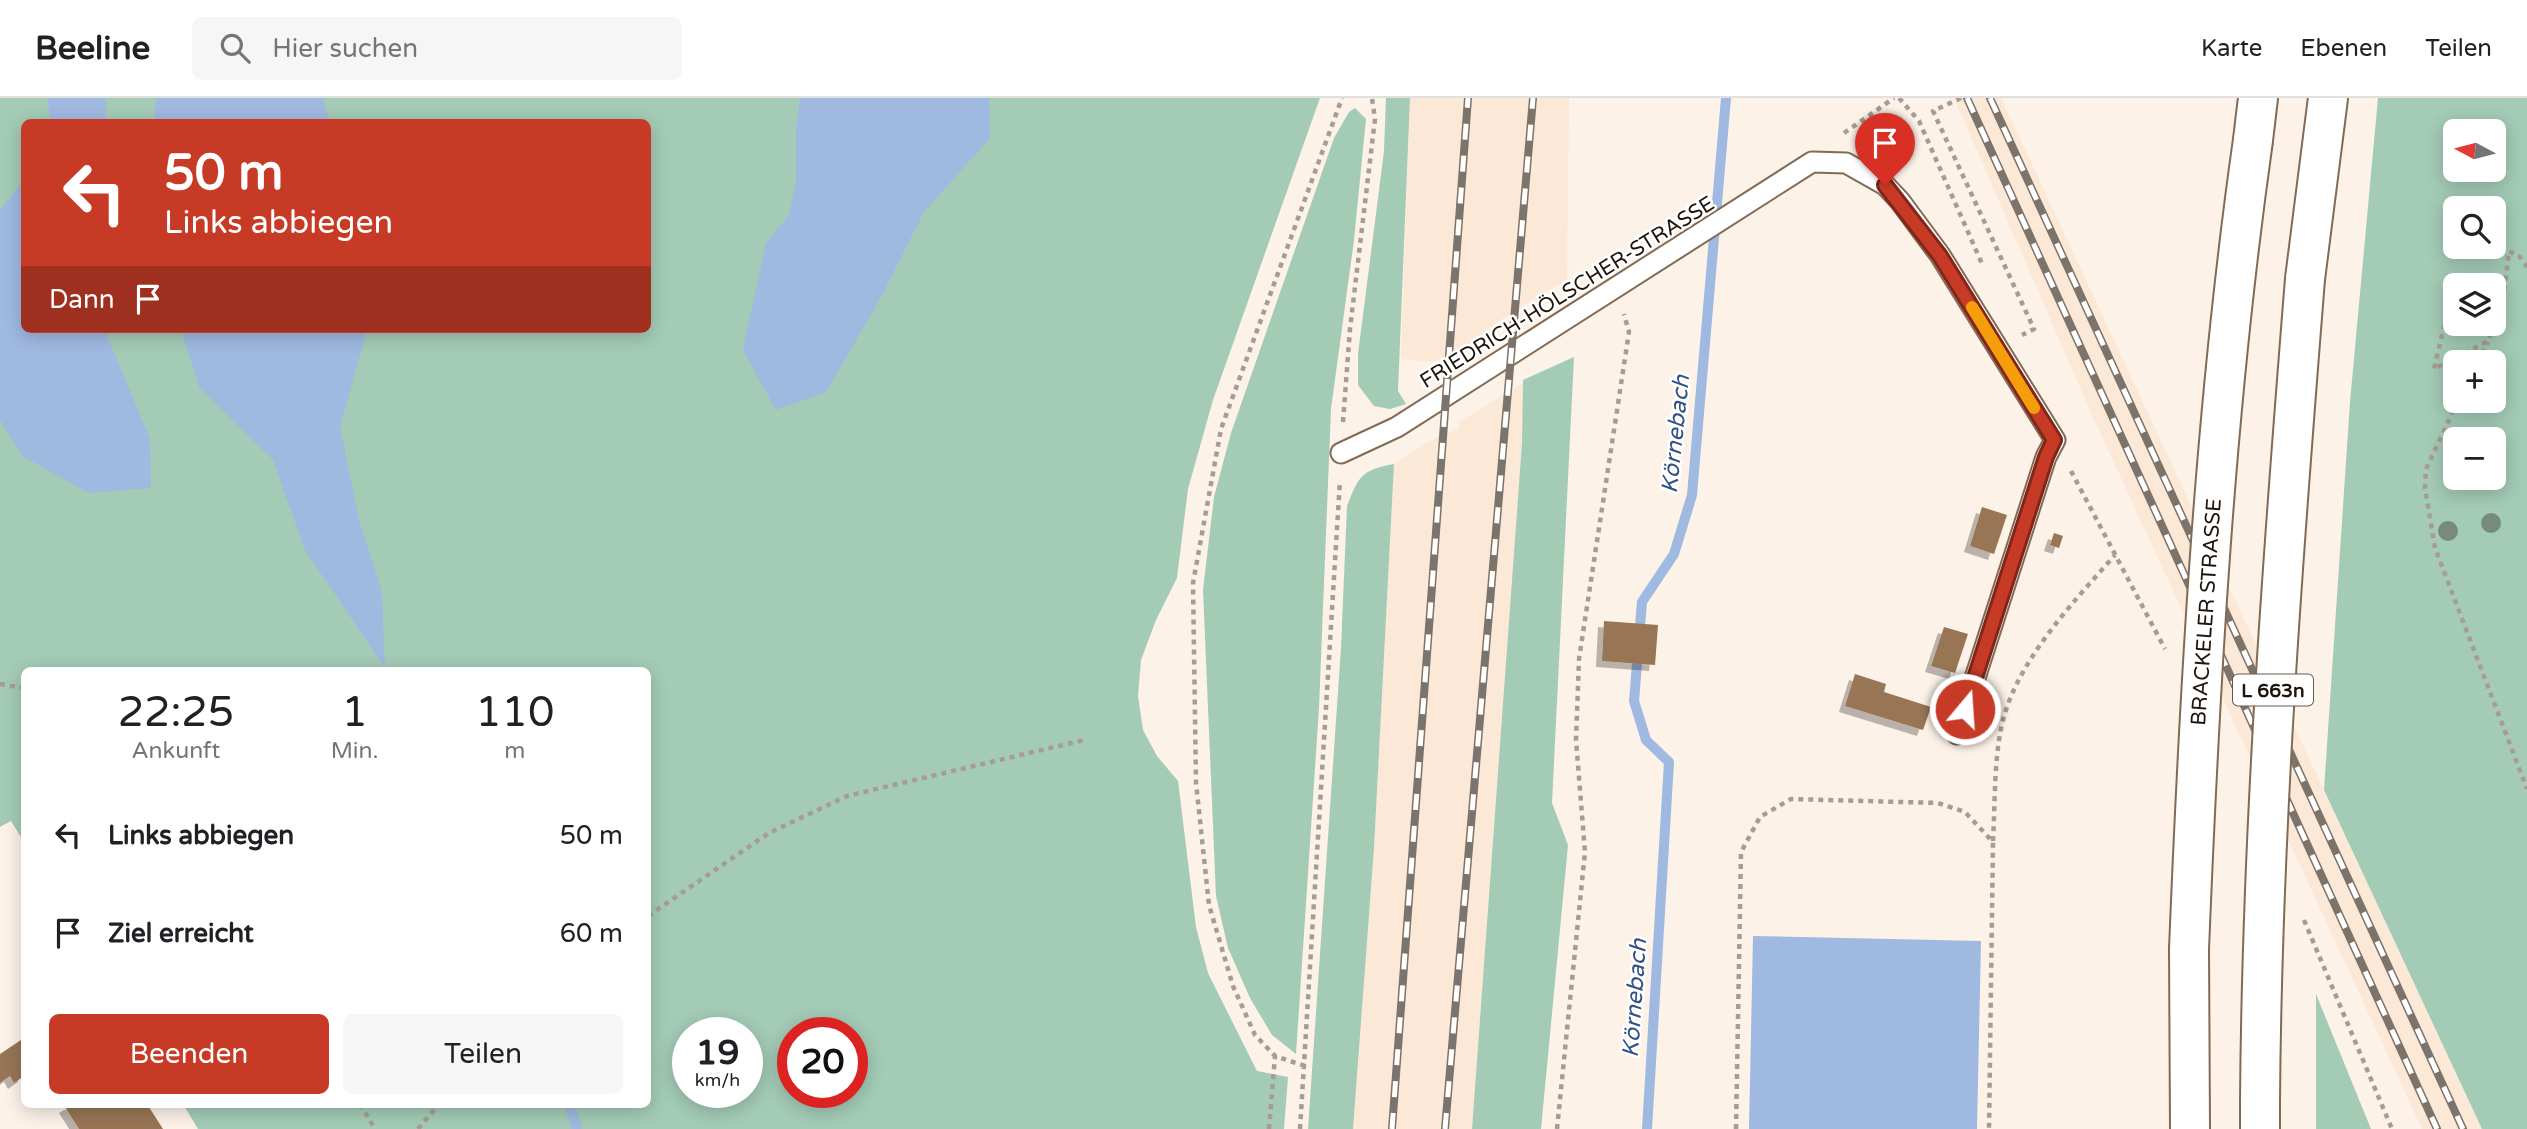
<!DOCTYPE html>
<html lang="de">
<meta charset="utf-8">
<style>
body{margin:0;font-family:"Varela Round",sans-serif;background:#f6f6f6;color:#202124;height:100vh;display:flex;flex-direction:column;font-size:26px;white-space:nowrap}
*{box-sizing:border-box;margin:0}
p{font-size:23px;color:#757577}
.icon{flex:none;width:38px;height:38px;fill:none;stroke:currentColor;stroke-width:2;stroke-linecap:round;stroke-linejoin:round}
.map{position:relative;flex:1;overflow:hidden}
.drawer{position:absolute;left:21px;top:569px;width:630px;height:441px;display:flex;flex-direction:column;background:#fff;border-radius:10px;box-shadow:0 4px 18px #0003}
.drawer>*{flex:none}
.top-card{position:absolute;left:21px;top:21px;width:630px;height:214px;border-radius:10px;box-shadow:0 4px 18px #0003;background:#c73b26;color:#fff;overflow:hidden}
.needle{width:46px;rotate:277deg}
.buttons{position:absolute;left:2443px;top:21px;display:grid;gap:14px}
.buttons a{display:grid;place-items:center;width:63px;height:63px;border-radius:10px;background:#fff;box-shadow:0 4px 18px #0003;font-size:35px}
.speed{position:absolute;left:672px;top:919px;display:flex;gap:14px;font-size:35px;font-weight:700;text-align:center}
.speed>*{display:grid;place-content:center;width:91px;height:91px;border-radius:50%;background:#fff;box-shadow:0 4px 18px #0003;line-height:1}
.speed small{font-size:18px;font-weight:400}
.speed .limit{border:10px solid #d22;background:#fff;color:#111}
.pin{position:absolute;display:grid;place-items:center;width:60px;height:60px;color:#fff;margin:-72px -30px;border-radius:50% 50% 50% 0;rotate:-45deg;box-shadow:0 0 7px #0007}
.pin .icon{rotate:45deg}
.me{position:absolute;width:77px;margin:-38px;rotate:18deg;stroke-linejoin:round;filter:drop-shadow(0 0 5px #0008)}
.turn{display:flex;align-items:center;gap:24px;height:147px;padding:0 28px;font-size:32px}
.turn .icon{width:91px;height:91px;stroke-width:2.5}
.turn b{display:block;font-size:49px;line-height:60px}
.then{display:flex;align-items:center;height:66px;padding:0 28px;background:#0003;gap:14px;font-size:26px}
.eta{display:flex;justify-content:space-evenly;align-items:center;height:119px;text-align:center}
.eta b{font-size:42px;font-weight:600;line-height:49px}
.button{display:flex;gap:14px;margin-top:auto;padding:14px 28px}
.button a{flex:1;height:80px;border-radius:10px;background:#c73b26;color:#fff;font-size:28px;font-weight:600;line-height:80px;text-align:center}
.button a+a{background:#f6f6f6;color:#202124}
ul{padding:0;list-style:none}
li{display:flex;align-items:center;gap:21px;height:98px;padding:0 28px}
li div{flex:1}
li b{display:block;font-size:26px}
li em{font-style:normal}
header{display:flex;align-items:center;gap:42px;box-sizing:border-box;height:98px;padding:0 35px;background:#fff;border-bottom:2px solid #e0e0e0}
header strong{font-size:33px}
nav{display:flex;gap:38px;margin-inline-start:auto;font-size:24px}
.search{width:490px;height:63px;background:#f6f6f6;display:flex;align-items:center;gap:18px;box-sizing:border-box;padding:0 24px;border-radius:10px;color:#757577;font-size:26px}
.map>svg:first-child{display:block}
.built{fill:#fbe8d6}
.green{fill:#a3cbb6;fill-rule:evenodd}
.water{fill:#9fb9e1}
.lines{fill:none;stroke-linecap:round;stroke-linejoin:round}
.stream{stroke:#9fb9e1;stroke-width:10}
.building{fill:#977554;filter:url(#shadow)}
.service-casing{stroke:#826b55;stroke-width:23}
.trunk-casing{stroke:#826b55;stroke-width:42}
.path{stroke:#a69c93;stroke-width:4.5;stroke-dasharray:5 5;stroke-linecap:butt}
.service{stroke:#fff;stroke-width:19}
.trunk{stroke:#fff;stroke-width:38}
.rail-casing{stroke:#7c736a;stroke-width:8}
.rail{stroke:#fff;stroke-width:5;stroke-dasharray:16;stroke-linecap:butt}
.trunk-bridge-casing{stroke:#826b55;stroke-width:42;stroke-linecap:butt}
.trunk-bridge{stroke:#fff;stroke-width:38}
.tree{fill:#778a7c}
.route-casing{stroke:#812619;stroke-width:18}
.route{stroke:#c73b26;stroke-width:12}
.slow{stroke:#f59e0b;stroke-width:12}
.labels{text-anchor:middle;stroke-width:5;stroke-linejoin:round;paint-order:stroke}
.shield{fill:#fff;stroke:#615a55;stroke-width:2}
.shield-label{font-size:19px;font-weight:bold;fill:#1d140c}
.street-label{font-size:21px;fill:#1d140c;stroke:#fff}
.water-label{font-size:23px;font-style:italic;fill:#325286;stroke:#fff}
</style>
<header>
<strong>Beeline</strong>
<div class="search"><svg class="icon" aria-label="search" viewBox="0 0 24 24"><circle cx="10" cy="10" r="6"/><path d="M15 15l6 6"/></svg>Hier suchen</div>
<nav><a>Karte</a><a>Ebenen</a><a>Teilen</a></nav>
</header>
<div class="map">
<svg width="2527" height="1031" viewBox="0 0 2527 1031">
<defs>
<filter id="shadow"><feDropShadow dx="-6" dy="6" stdDeviation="0" flood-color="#0004"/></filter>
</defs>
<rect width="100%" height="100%" fill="#fcf2e8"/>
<path class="built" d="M1410,0H1569L1567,181L1499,223L1462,252L1432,264L1401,261Z
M1954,0H2001L2482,1031H2422L2096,326Z
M1523,285L1522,345L1472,1031H1353L1374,750L1394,366L1427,345L1458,331L1459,324Z"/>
<path class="green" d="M0,0H1320L1213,302L1188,391L1177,480L1156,522L1141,562L1138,598L1143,632L1157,658L1178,683L1196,829L1208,875L1257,973L1288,979L1284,1031H198L183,1006H648V572H24V744L11,723L0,729ZM24,24H648V231H24ZM688,934H747V994H688ZM793,934H852V994H793Z
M1386,0H1410L1398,293L1406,306L1390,311L1374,308L1358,287V256L1384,53Z
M2378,0H2527V1031H2482L2324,692L2350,304ZM2455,33H2494V72H2455ZM2494,110V149H2455V110ZM2494,187V226H2455V187ZM2455,264H2494V303H2455ZM2455,341H2494V380H2455Z
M1355,10L1366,21L1354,142L1331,311L1319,610L1296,956L1272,937L1250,900L1228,850L1216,798L1203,492L1214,399L1231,335L1334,40L1349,14Z
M1574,259L1552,705L1568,747L1541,1031H1472L1522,345L1523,282Z
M1394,366L1374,750L1353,1031H1308L1341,550L1347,408C1359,377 1362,372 1394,366Z
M2316,896L2371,1031H2316Z"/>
<path class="water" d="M47,0H106V24H51Z
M156,0H323L329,24H154Z
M800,0H989L990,40L924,114L880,201L826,294L776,312L743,252L766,145L789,117L796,85V31Z
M24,82V231H104L150,341L151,390L89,395L22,358L0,322V112Z
M181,231H367L340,329L359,422L382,495L385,570L305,452L273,362L199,289Z
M1753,838L1981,843L1977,1031H1749Z"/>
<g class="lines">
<path class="stream" d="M569,1006L577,1031
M1647,1031L1669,664L1646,642L1634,603L1642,504L1674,456L1692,397L1726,0"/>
</g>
<path class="building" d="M1982,409L2007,417L1994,456L1970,448Z
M2054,435L2063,438L2059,450L2050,447Z
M1604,523L1658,527L1655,567L1602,563Z
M1944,529L1968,536L1955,575L1931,568Z
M1855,576L1886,586L1884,594L1931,609L1923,632L1845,608Z
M24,940V978L14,985L10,978L0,985V956Z
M70,1006H147L163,1031H79L65,1009Z"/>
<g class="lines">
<g class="service-casing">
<path id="service" d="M1341,355L1397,329L1812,64L1846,65L1885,87L1900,103L1940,157L2055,342L2046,359L1957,636"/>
</g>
<g class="trunk-casing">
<path id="trunk" d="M2253,42L2258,0
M2305,181L2328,0
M2189,851L2190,1031
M2260,1004V1031"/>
</g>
<path class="path" d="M1899,0L1919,23L1983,168
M1961,0L1933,13L2034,231L2022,237
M1844,35L1894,0
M2449,207L2434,271L2488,243L2503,204L2509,153L2520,159L2527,169
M2477,264L2488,244
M2458,303L2426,371L2425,390L2435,450L2527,691
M1343,324L1350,231L1375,21L1372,0
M2071,373L2165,551
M0,586L24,590
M1993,743C1995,708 1994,670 2000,636C2011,568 2072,506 2115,457
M648,818L769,735L847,698L1084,642
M2304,822L2392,1031
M1305,968L1275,958L1255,937L1233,888L1209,807L1196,685L1193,485L1221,331L1342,0
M360,1006L375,1031
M418,1031L439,1006
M1269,1031L1275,958
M1300,1031L1340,382
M1557,1031L1585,754L1576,642L1579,561L1629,234L1624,216
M1736,1031L1741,754L1760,719L1791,701L1938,705L1965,714L1993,744L1989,1031"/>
<use href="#service" class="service"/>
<use href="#trunk" class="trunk"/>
<g class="rail-casing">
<path id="rail" d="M1967,0L2437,1031
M1990,0L2463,1031
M1392,1031L1468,0
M1445,1031L1533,0"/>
</g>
<use href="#rail" class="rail"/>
<g class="trunk-bridge-casing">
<path id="trunk-bridge" d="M2189,851C2200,580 2215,310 2253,42
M2260,1004C2262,729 2283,456 2305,181"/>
</g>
<use href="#trunk-bridge" class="trunk-bridge"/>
</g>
<g class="tree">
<circle cx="2491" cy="425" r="10"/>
<circle cx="2448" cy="433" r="10"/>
</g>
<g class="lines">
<g class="route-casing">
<path id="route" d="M1885,87L1940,158L2054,342L2046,359L1965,611"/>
</g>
<use href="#route" class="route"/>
<path class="slow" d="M1972,209L2034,310"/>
</g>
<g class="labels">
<rect class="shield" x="2233" y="576.5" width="80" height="31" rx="5"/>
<g class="shield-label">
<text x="2273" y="599">L 663n</text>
</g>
<g class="street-label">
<text transform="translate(1567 194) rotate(-32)" y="7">FRIEDRICH-HÖLSCHER-STRASSE</text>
<text transform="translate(2206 514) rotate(-86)" y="7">BRACKELER STRASSE</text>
</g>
<g class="water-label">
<text transform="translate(1675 336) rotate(-84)" y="8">Körnebach</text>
<text transform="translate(1634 900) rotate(-86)" y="8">Körnebach</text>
</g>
</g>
</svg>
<div class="buttons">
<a><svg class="needle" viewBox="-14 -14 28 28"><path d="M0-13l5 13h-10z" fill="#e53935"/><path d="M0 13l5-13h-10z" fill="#757577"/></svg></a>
<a><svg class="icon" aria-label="search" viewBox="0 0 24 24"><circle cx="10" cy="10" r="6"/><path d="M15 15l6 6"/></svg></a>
<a><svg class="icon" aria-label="layers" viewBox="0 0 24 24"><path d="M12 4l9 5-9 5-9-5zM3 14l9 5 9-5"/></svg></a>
<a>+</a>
<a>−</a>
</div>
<div class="speed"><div>19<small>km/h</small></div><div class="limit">20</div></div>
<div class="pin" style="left:1885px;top:87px;background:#d93025"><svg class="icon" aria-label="arrive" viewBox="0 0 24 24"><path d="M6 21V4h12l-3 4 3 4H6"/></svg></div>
<svg class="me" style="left:1965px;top:611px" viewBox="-20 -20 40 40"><circle r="17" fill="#c73b26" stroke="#fff" stroke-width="3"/><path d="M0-11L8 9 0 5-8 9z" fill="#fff"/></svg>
<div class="top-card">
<div class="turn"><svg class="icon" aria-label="left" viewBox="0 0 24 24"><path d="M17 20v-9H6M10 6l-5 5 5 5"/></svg><div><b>50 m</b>Links abbiegen</div></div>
<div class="then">Dann<svg class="icon" aria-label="arrive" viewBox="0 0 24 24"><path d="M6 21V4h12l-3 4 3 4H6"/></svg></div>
</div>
<section class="drawer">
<div class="eta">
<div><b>22:25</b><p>Ankunft</p></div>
<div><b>1</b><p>Min.</p></div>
<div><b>110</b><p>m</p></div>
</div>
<ul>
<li><svg class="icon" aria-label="left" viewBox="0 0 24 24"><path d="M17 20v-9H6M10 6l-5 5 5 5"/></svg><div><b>Links abbiegen</b></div><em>50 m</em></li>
<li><svg class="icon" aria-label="arrive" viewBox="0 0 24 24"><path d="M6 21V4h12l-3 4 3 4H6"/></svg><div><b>Ziel erreicht</b></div><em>60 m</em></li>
</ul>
<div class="button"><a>Beenden</a><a>Teilen</a></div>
</section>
</div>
